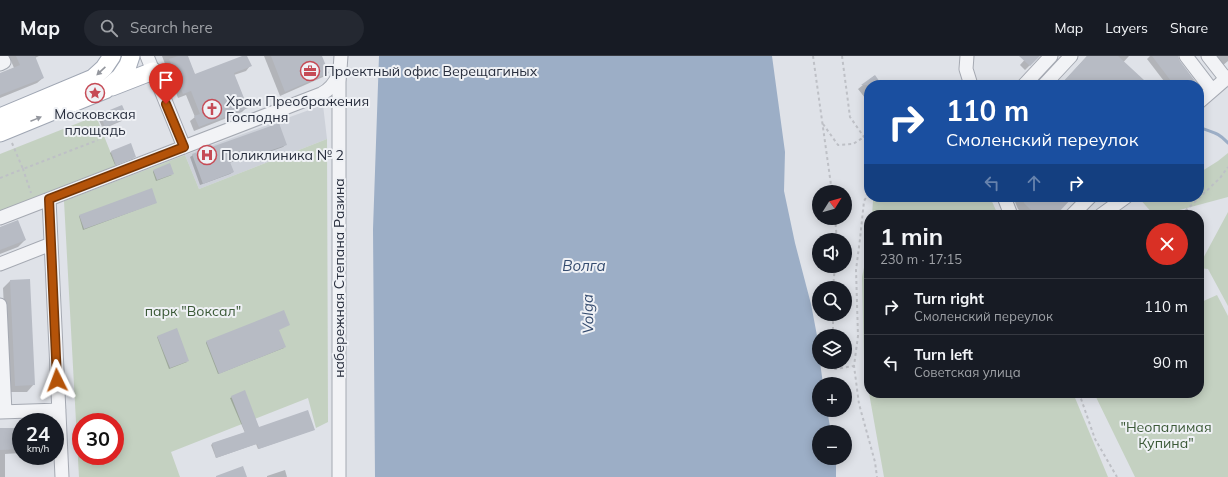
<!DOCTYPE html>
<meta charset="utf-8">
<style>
body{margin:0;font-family:Mulish,sans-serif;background:#242831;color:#f1f3f6;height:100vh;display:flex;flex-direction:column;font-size:15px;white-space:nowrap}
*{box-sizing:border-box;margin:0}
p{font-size:13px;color:#9ea1a6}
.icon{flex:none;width:22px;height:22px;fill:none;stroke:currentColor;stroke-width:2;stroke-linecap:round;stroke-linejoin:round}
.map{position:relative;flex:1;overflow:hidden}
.side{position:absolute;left:864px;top:154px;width:340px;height:188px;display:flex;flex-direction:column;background:#171b24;border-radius:16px;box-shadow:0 2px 10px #0003}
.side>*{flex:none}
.guide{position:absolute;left:864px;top:24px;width:340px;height:122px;border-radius:16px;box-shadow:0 2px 10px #0003;background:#1a4fa0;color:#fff;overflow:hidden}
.needle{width:26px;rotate:53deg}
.fabs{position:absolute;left:812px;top:129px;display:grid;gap:8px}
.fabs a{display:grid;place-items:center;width:40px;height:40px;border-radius:50%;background:#171b24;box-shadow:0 2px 10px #0003;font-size:20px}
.speed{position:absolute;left:12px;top:357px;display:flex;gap:8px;font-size:20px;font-weight:700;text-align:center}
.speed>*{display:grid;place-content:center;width:52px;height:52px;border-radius:50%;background:#171b24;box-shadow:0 2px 10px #0003;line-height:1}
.speed small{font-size:10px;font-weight:400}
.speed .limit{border:6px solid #d22;background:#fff;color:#111}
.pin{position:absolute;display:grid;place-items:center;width:34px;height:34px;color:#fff;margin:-41px -17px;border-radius:50% 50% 50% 0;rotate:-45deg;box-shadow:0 0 4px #0007}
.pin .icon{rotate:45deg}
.me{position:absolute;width:44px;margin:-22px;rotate:357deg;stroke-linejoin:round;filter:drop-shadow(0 0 3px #0008)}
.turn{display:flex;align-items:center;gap:14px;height:84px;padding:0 16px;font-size:18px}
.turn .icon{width:52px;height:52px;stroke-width:2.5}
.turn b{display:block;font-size:28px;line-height:34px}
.lanes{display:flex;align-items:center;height:38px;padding:0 16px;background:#0003;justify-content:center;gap:20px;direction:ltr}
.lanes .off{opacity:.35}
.round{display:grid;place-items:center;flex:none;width:42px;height:42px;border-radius:21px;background:#242831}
.head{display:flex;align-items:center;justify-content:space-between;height:68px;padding:0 16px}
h1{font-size:24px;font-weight:700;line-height:30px}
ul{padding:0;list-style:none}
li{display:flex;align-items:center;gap:12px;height:56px;padding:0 16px;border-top:1px solid #363941}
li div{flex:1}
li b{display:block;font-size:15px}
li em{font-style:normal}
header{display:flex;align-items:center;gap:24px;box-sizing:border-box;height:56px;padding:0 20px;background:#171b24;border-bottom:1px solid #363941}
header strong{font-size:19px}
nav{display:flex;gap:22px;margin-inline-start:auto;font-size:14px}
.search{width:280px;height:36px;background:#242831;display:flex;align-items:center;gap:10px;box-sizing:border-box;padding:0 14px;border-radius:22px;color:#9ea1a6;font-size:15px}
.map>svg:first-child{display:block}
.built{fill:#cdd1d9}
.green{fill:#c4d1c1;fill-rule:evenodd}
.water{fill:#9caec6}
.shadow{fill:#0003}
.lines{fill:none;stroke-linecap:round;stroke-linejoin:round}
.stream{stroke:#9caec6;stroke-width:3}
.building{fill:#b7bbc4}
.minor-casing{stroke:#a5a9b2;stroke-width:15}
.major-casing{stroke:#9fa6b3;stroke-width:19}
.path{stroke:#bec0c6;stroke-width:2;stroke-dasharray:3 3;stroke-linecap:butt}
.minor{stroke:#f2f3f6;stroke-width:13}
.major{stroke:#fff;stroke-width:17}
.oneway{fill:#94979e}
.route-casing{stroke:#753606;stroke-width:10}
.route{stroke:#b45309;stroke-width:7}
.labels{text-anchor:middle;stroke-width:4;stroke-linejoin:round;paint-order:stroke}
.poi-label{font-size:14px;fill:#292f3e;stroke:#eff1f5;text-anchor:start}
.street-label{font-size:14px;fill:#292f3e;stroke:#eff1f5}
.park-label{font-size:14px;fill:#3b5937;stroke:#eff1f5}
.water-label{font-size:15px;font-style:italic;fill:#354c6f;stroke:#eff1f5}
</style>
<header>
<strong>Map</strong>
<div class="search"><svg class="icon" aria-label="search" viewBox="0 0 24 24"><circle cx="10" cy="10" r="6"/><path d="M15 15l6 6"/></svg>Search here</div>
<nav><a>Map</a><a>Layers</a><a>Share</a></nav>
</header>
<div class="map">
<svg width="1228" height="421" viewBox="0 0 1228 421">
<rect width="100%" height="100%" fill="#dfe2e8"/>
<path class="built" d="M323,49L327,83L199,133L185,99Z"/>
<path class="green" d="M96,60L116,110L0,156V98Z
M327,83L328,366L316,372L308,342L171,396L180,421H79L64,145L185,99L199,133ZM81,366H115V400H81Z
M1228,97V141L1161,159H1154L1138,141H1199V117L1218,105Z
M875,141H990L998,159H872L873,145Z
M1228,156V250L1208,213L1199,212V210Z
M869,187V336L864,306L862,221Z
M1217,239L1228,260V421H1135L1094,337H1199V247Z
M869,337H1073L1108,421H884Z"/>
<path class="water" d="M379,0H772L785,96L784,135L795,187L811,248L818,285L819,306H820L823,328H819V354H827L831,376H819V402H836V421H375L373,173Z"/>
<path class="shadow" d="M9,0H39L35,2L43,22L37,27L0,42V18L14,12Z
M162,0H187L195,19L246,0L250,10L246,15L234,19L247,51L242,56L194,75L190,65L195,61L186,39L178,42Z
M264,0H321L328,16L323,21L280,40Z
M1028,0H1039L1025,14L1020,9Z
M1087,0H1129L1109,22L1142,25L1146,29H1061Z
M1150,0H1177L1179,5L1197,29H1167L1147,3Z
M1214,0H1228V5L1222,10Z
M874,20L881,29H869V47L858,33Z
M122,50L126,62L124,64L103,73L98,62L100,59Z
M286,88L283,91L258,100L256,97L229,107L233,116L230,118L200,129L190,101L193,99Z
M111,96L134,102L115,109L110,97Z
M153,115L172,119L156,125L153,116Z
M1013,141H1071L1038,159H1024L1018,153Z
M155,147L83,174L79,160H80Z
M0,172L25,184L18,191L0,198Z
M29,224L34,328L27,336H8L3,232L10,225Z
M278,274L284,292L218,318L206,287V286Z
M157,281H158L187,306L169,313Z
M244,336L259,372L313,374L258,393L256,388L216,402L211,389L212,388L245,377L230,342Z
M0,373H21V397L5,398V421H0Z
M285,414L287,421H267V420Z"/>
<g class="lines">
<path class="stream" d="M1199,71C1212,77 1217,75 1228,87"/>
</g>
<path class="building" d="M16,0H35L44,22L0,39V17L20,9Z
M178,0H188L195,18L242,0H247L252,10L234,17L248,52L199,71L194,60L200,58L191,35L183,38L169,3Z
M271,0H322L329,17L285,36Z
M1019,0H1040L1030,10Z
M1087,0H1118L1144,24L1140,29H1060Z
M1152,0H1178L1180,5L1198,29H1174Z
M875,19L882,29H861Z
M122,49L128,62L105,71L100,58Z
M279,67L287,89L260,98L259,95L230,106L234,116L203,128L192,98Z
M131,87L136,101L116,109L111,95Z
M170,107L174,118L157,124L153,114Z
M152,132L157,147L84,173L79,159Z
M1021,141H1073L1058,157L1045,159H1036L1024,147Z
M18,164L26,184L0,194V171Z
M30,223L35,329L15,330L10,224Z
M284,254L290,269L279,274L286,291L219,318L206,285Z
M177,272L189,305L170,312L157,280Z
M245,334L259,371L308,354L315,374L259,393L257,388L216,402L212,387L245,376L231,340Z
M0,372H21V393L0,394Z
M243,410L247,421H216V420Z"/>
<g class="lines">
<g class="minor-casing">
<path id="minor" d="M147,0L184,91
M967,0L966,13L971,29
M1186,0L1212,34
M1208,0L1226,23
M0,8L4,6L1,0
M1024,29L1051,0
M1044,29L1071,0
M1199,46L1228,21
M1004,141L1011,159
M49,143L62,421
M1072,159L1090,141
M1101,159L1126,141
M0,162L321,38C330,34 335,27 339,18
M0,208L51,188
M0,249L5,356
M0,356L59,354
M339,421V26L341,0"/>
</g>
<g class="major-casing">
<path id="major" d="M112,31L153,15
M0,61L93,22L104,12L112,0
M0,77L105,34L120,21L128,9L131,0"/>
</g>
<path class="path" d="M813,0L832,136
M842,0L850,61L864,81L869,82
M823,68L838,89L853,88L864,81
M12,87L23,113L98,84
M0,122L23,113L31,137
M869,137L864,145L860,183L856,214L858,280L854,310L859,348L875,406L877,421
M1181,159L1220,122L1228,111
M835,162L837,184
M833,232L835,210
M833,280V258
M835,306V313L854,310
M825,311L829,306
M1079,337L1095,383L1117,421"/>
<use href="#minor" class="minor"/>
<use href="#major" class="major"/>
</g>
<defs><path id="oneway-solid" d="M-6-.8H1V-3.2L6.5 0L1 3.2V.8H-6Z"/></defs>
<g class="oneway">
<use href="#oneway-solid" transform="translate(101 15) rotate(137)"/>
<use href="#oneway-solid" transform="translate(36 63) rotate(-22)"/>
</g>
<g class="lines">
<g class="route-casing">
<path id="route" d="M57,324L49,143L184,91L166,48"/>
</g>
<use href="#route" class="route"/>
</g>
<defs>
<g id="office-ring" transform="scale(1)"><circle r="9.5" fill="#eff1f5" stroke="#c64b56" stroke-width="1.5"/><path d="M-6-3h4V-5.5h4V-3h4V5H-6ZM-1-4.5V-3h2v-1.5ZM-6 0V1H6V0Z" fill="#c64b56"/></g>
<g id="sight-ring" transform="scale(1)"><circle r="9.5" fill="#eff1f5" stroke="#c64b56" stroke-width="1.5"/><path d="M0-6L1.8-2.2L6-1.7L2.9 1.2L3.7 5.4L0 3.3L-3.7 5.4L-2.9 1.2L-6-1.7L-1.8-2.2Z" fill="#c64b56"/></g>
<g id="church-ring" transform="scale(1)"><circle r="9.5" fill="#eff1f5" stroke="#c64b56" stroke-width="1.5"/><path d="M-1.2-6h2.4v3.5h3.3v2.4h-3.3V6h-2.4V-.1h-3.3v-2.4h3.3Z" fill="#c64b56"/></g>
<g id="hospital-ring" transform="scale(1)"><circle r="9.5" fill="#eff1f5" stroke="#c64b56" stroke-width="1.5"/><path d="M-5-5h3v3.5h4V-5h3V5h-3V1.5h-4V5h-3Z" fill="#c64b56"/></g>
</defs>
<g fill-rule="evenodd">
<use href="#office-ring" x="310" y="15"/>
<use href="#sight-ring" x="95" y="37"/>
<use href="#church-ring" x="212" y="53"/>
<use href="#hospital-ring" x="207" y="99"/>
</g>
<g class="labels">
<g class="poi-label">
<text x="324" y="20">Проектный офис Верещагиных</text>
<text x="226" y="50">Храм Преображения<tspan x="226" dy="16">Господня</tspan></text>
<text x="95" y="63" text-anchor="middle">Московская<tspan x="95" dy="16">площадь</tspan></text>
<text x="221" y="104">Поликлиника № 2</text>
</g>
<g class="street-label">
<text transform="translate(339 222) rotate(-90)" y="5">набережная Степана Разина</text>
</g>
<g class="park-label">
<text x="193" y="260">парк "Воксал"</text>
<text x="1166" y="376">"Неопалимая<tspan x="1166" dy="16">Купина"</tspan></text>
</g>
<g class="water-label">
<text x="584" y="215">Волга</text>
<text transform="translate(588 258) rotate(-91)" y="5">Volga</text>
</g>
</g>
</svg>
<div class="fabs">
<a><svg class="needle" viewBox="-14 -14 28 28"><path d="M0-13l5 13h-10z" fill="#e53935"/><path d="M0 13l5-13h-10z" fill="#9ea1a6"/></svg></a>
<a><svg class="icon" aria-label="sound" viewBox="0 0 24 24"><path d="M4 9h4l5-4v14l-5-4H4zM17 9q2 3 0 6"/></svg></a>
<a><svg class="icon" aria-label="search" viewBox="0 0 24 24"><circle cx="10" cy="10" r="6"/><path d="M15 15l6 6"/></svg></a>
<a><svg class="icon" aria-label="layers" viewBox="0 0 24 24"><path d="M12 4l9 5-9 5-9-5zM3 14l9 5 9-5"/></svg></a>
<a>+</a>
<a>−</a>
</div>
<div class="speed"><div>24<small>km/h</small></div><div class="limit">30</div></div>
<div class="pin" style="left:166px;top:48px;background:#d93025"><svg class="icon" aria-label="arrive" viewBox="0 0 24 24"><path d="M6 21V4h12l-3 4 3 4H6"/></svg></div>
<svg class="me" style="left:57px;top:324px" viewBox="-20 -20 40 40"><path d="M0-17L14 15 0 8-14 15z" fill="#b45309" stroke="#fff" stroke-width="4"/></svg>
<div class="guide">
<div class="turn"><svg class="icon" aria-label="right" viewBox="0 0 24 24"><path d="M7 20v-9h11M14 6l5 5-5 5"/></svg><div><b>110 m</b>Смоленский переулок</div></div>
<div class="lanes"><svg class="icon off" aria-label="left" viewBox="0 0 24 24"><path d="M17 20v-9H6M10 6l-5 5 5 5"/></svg><svg class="icon off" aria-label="ahead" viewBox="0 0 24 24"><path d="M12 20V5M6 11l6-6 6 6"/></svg><svg class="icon" aria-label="right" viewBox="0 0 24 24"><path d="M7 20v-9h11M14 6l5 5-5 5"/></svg></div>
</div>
<section class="side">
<div class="head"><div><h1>1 min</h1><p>230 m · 17:15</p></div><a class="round" style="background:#d93025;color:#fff"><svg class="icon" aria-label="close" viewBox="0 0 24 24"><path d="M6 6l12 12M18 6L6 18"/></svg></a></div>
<ul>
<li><svg class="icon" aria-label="right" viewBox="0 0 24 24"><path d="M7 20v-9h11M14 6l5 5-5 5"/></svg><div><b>Turn right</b><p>Смоленский переулок</p></div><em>110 m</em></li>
<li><svg class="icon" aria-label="left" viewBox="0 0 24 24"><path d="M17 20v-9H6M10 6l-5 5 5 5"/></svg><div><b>Turn left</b><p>Советская улица</p></div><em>90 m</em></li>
</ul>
</section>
</div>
